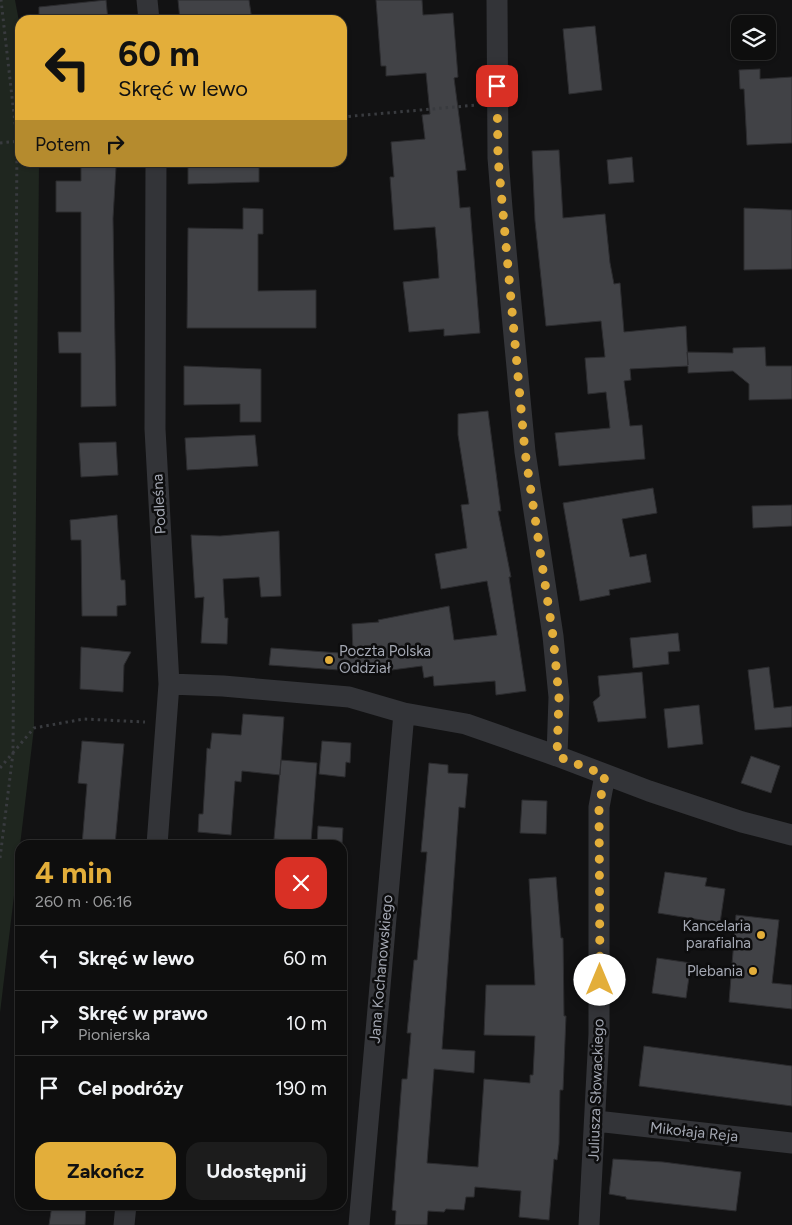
<!DOCTYPE html>
<html lang="pl">
<meta charset="utf-8">
<style>
body{margin:0;font-family:Figtree,sans-serif;background:#1c1c1c;color:#f1f3f6;height:100vh;display:flex;flex-direction:column;font-size:19px;white-space:nowrap}
*{box-sizing:border-box;margin:0}
p{font-size:16px;color:#9b9c9e}
.icon{flex:none;width:28px;height:28px;fill:none;stroke:currentColor;stroke-width:2;stroke-linecap:round;stroke-linejoin:round}
.map{position:relative;flex:1;overflow:hidden}
.details{position:absolute;left:15px;top:840px;width:332px;height:370px;display:flex;flex-direction:column;background:#0e0e0e;border-radius:15px;box-shadow:0 1px 4px #0004,0 0 0 1px #2e2e2e}
.details>*{flex:none}
.guide{position:absolute;left:15px;top:15px;width:332px;height:152px;border-radius:15px;box-shadow:0 1px 4px #0004,0 0 0 1px #2e2e2e;background:#e3ae3a;color:#111;overflow:hidden}
.tools{position:absolute;left:731px;top:15px;display:grid;gap:10px}
.tools a{display:grid;place-items:center;width:45px;height:45px;border-radius:10px;background:#0e0e0e;box-shadow:0 1px 4px #0004,0 0 0 1px #2e2e2e;font-size:25px}
.pin{position:absolute;display:grid;place-items:center;width:42px;height:42px;color:#fff;margin:-21px;border-radius:10px;box-shadow:0 2px 8px #0006}
.me{position:absolute;width:55px;margin:-28px;rotate:0deg;stroke-linejoin:round;filter:drop-shadow(0 0 4px #0008)}
.turn{display:flex;align-items:center;gap:18px;height:105px;padding:0 20px;font-size:22px}
.turn .icon{width:65px;height:65px;stroke-width:2.5}
.turn b{display:block;font-size:35px;line-height:42px}
.then{display:flex;align-items:center;height:48px;padding:0 20px;background:#0003;gap:10px;font-size:19px}
.round{display:grid;place-items:center;flex:none;width:52px;height:52px;border-radius:15px;background:#1c1c1c}
.overview{display:flex;align-items:center;justify-content:space-between;height:85px;padding:0 20px}
h1{font-size:30px;font-weight:700;line-height:38px;color:#e3ae3a}
.primary-button{display:flex;gap:10px;margin-top:auto;padding:10px 20px}
.primary-button a{flex:1;height:58px;border-radius:15px;background:#e3ae3a;color:#111;font-size:20px;font-weight:700;line-height:58px;text-align:center}
.primary-button a+a{background:#1c1c1c;color:#f1f3f6}
ul{padding:0;list-style:none}
li{display:flex;align-items:center;gap:15px;height:65px;padding:0 20px;border-top:1px solid #2e2e2e}
li div{flex:1}
li b{display:block;font-size:19px}
li em{font-style:normal}
.map>svg:first-child{display:block}
.green{fill:#1f261f}
.building{fill:#414246;stroke:#2c2c2f}
.lines{fill:none;stroke-linecap:round;stroke-linejoin:round}
.path{stroke:#393b3f;stroke-width:3;stroke-dasharray:2.5 4;stroke-linecap:butt}
.minor{stroke:#333438;stroke-width:21}
.route{stroke:#e3ae3a;stroke-width:9;stroke-dasharray:0 16.2}
.poi-dot{fill:#e3ae3a;stroke:#0d0d0e;stroke-width:2}
.labels{text-anchor:middle;stroke-width:5;stroke-linejoin:round;paint-order:stroke}
.street-label{font-size:15px;fill:#a4a8b3;stroke:#0d0d0e}
.poi-label{font-size:15px;fill:#a4a8b3;stroke:#0d0d0e;text-anchor:end}
</style>
<div class="map">
<svg width="792" height="1225" viewBox="0 0 792 1225">
<rect width="100%" height="100%" fill="#121213"/>
<path class="green" d="M0,0H15L20,27V162L39,163L34,728L0,1013Z"/>
<path class="building" d="M106,0L108,20H39V7Z
M178,0H249L252,20H180Z
M376,0H422L423,15L453,13L458,77L454,78L466,170L457,171L460,208L470,207L480,333L444,336V329L409,332L403,282L439,278L437,249L435,227L394,230L390,177H394L391,142L425,139L422,115L430,114L426,73L386,76V66H381Z
M595,26L602,90L569,94L563,29Z
M760,69V79L792,77V143L747,145L744,89H740L739,70Z
M559,150L563,218L605,214L610,263L614,284L620,283L624,332L686,326L688,365L687,352L733,353V348L765,347L766,366H792V399L749,400V384L733,371L688,373V366L630,369L631,380L624,381L630,426L642,425L645,459L559,466L555,433L610,428L606,392L588,394L585,358L605,357L601,321L546,326L535,221L532,151Z
M632,157L634,182L609,184L607,160Z
M84,162H114L116,167L113,218L116,406L81,407V353H59L58,332H81V212H56V181H81V165H84Z
M188,162H259V182L188,184Z
M243,208L263,209V234H258V291L316,290V328H187L188,228L243,229Z
M744,208L792,210V269L744,270Z
M184,366L261,369V422H240V404L184,405Z
M488,411L501,511H498L511,577H509L526,691L496,695L495,681L434,686L433,676L424,678L422,666L354,675L353,671L269,665L271,648L353,654L352,624L379,622L378,620L449,606L454,640L497,635L487,581L441,589L435,554L467,548L461,505L469,504L458,435V414Z
M255,435L258,466L187,470L185,438Z
M116,442L118,475L81,477L79,443Z
M653,488L657,513L622,519L630,557L646,554L651,582L609,590L610,595L580,601L563,503Z
M792,505V526L753,528L752,506Z
M117,515L121,580H125L126,605L117,606V616H82L81,540H71L70,520Z
M279,531L281,596L261,597L259,577L223,579L225,618H228L227,644L201,643L204,597L195,598L191,535L220,536Z
M678,633L680,651L668,652L669,664L633,668L630,638Z
M81,647L131,652L124,665L123,692L80,689Z
M769,667L774,708L792,706V727L755,730L748,670Z
M642,672L646,718L598,722L593,702L600,696L598,676Z
M699,705L703,744L668,748L664,709Z
M243,714L284,717L280,775L242,771L241,782L235,781L231,835L198,832L199,814H203L207,748L210,749L212,733L241,735Z
M82,741L124,744L115,845H82L87,784L78,783Z
M322,741L351,743L350,763L346,762L345,777L319,774Z
M751,756L780,766L771,793L741,783Z
M281,760L317,763L311,842L274,839Z
M429,763L448,765V773L468,774L465,808L459,807L442,1049L475,1051L474,1073L434,1069L427,1163L478,1167L484,1079L530,1083V1075H533L535,1036L484,1035L486,985H535L529,879L556,877L561,938H563L564,1016H566L563,1090H560L559,1144L557,1160L554,1159L549,1220L519,1217L521,1191L475,1187L474,1197H466L464,1210L446,1209L444,1212L428,1211L427,1225H395L396,1211L392,1210L402,1079H407L411,1033H407L414,960H417L427,852H421Z
M522,800L547,801L546,834L520,833Z
M318,826L343,828L342,845H317Z
M665,872L707,878L705,886L725,889L720,923L658,913Z
M736,915L779,920L772,983L792,985V1009L729,1002Z
M657,958L691,963L686,998L652,993Z
M644,1046L792,1066V1106L639,1086Z
M613,1159L663,1162L741,1172L736,1211L626,1199V1197L609,1194Z
M52,1205L86,1207L85,1225H49Z"/>
<g class="lines">
<path class="path" d="M342,117L477,105
M0,143L20,141
M0,768L34,728L84,719L145,722
M0,858L13,753L17,141L1,0"/>
<path class="minor" d="M147,0L149,20
M497,0L498,158L502,208L525,452L553,636L559,697L557,756
M156,162L155,429L169,684L157,845
M169,684L223,686L349,697L404,713L466,724L557,756L649,791L742,822L792,835
M596,1121L792,1143
M124,1225L126,1205
M359,1225L404,713
M589,1225L599,1034V807L605,775"/>
</g>
<g class="lines">
<path class="route" d="M497,86L498,158L525,452L553,636L559,697L557,756L605,775L599,807L600,980"/>
</g>
<g class="poi-dot">
<circle cx="329" cy="660" r="5"/>
<circle cx="761" cy="935" r="5"/>
<circle cx="753" cy="971" r="5"/>
</g>
<g class="labels">
<g class="street-label">
<text transform="translate(159 504) rotate(-93)" y="5">Podleśna</text>
<text transform="translate(381 969) rotate(-85)" y="5">Jana Kochanowskiego</text>
<text transform="translate(596 1090) rotate(-88)" y="5">Juliusza Słowackiego</text>
<text transform="translate(694 1132) rotate(6)" y="5">Mikołaja Reja</text>
</g>
<g class="poi-label">
<text x="339" y="656" text-anchor="start">Poczta Polska<tspan x="339" dy="17">Oddział</tspan></text>
<text x="751" y="931">Kancelaria<tspan x="751" dy="17">parafialna</tspan></text>
<text x="743" y="976">Plebania</text>
</g>
</g>
</svg>
<div class="tools">
<a><svg class="icon" aria-label="layers" viewBox="0 0 24 24"><path d="M12 4l9 5-9 5-9-5zM3 14l9 5 9-5"/></svg></a>
</div>
<div class="pin" style="left:497px;top:86px;background:#d93025"><svg class="icon" aria-label="arrive" viewBox="0 0 24 24"><path d="M6 21V4h12l-3 4 3 4H6"/></svg></div>
<svg class="me" style="left:600px;top:980px" viewBox="-20 -20 40 40"><circle r="19" fill="#fff"/><path d="M0-13L10 11 0 6-10 11z" fill="#e3ae3a"/></svg>
<div class="guide">
<div class="turn"><svg class="icon" aria-label="left" viewBox="0 0 24 24"><path d="M17 20v-9H6M10 6l-5 5 5 5"/></svg><div><b>60 m</b>Skręć w lewo</div></div>
<div class="then">Potem<svg class="icon" aria-label="right" viewBox="0 0 24 24"><path d="M7 20v-9h11M14 6l5 5-5 5"/></svg></div>
</div>
<section class="details">
<div class="overview"><div><h1>4 min</h1><p>260 m · 06:16</p></div><a class="round" style="background:#d93025;color:#fff"><svg class="icon" aria-label="close" viewBox="0 0 24 24"><path d="M6 6l12 12M18 6L6 18"/></svg></a></div>
<ul>
<li><svg class="icon" aria-label="left" viewBox="0 0 24 24"><path d="M17 20v-9H6M10 6l-5 5 5 5"/></svg><div><b>Skręć w lewo</b></div><em>60 m</em></li>
<li><svg class="icon" aria-label="right" viewBox="0 0 24 24"><path d="M7 20v-9h11M14 6l5 5-5 5"/></svg><div><b>Skręć w prawo</b><p>Pionierska</p></div><em>10 m</em></li>
<li><svg class="icon" aria-label="arrive" viewBox="0 0 24 24"><path d="M6 21V4h12l-3 4 3 4H6"/></svg><div><b>Cel podróży</b></div><em>190 m</em></li>
</ul>
<div class="primary-button"><a>Zakończ</a><a>Udostępnij</a></div>
</section>
</div>
